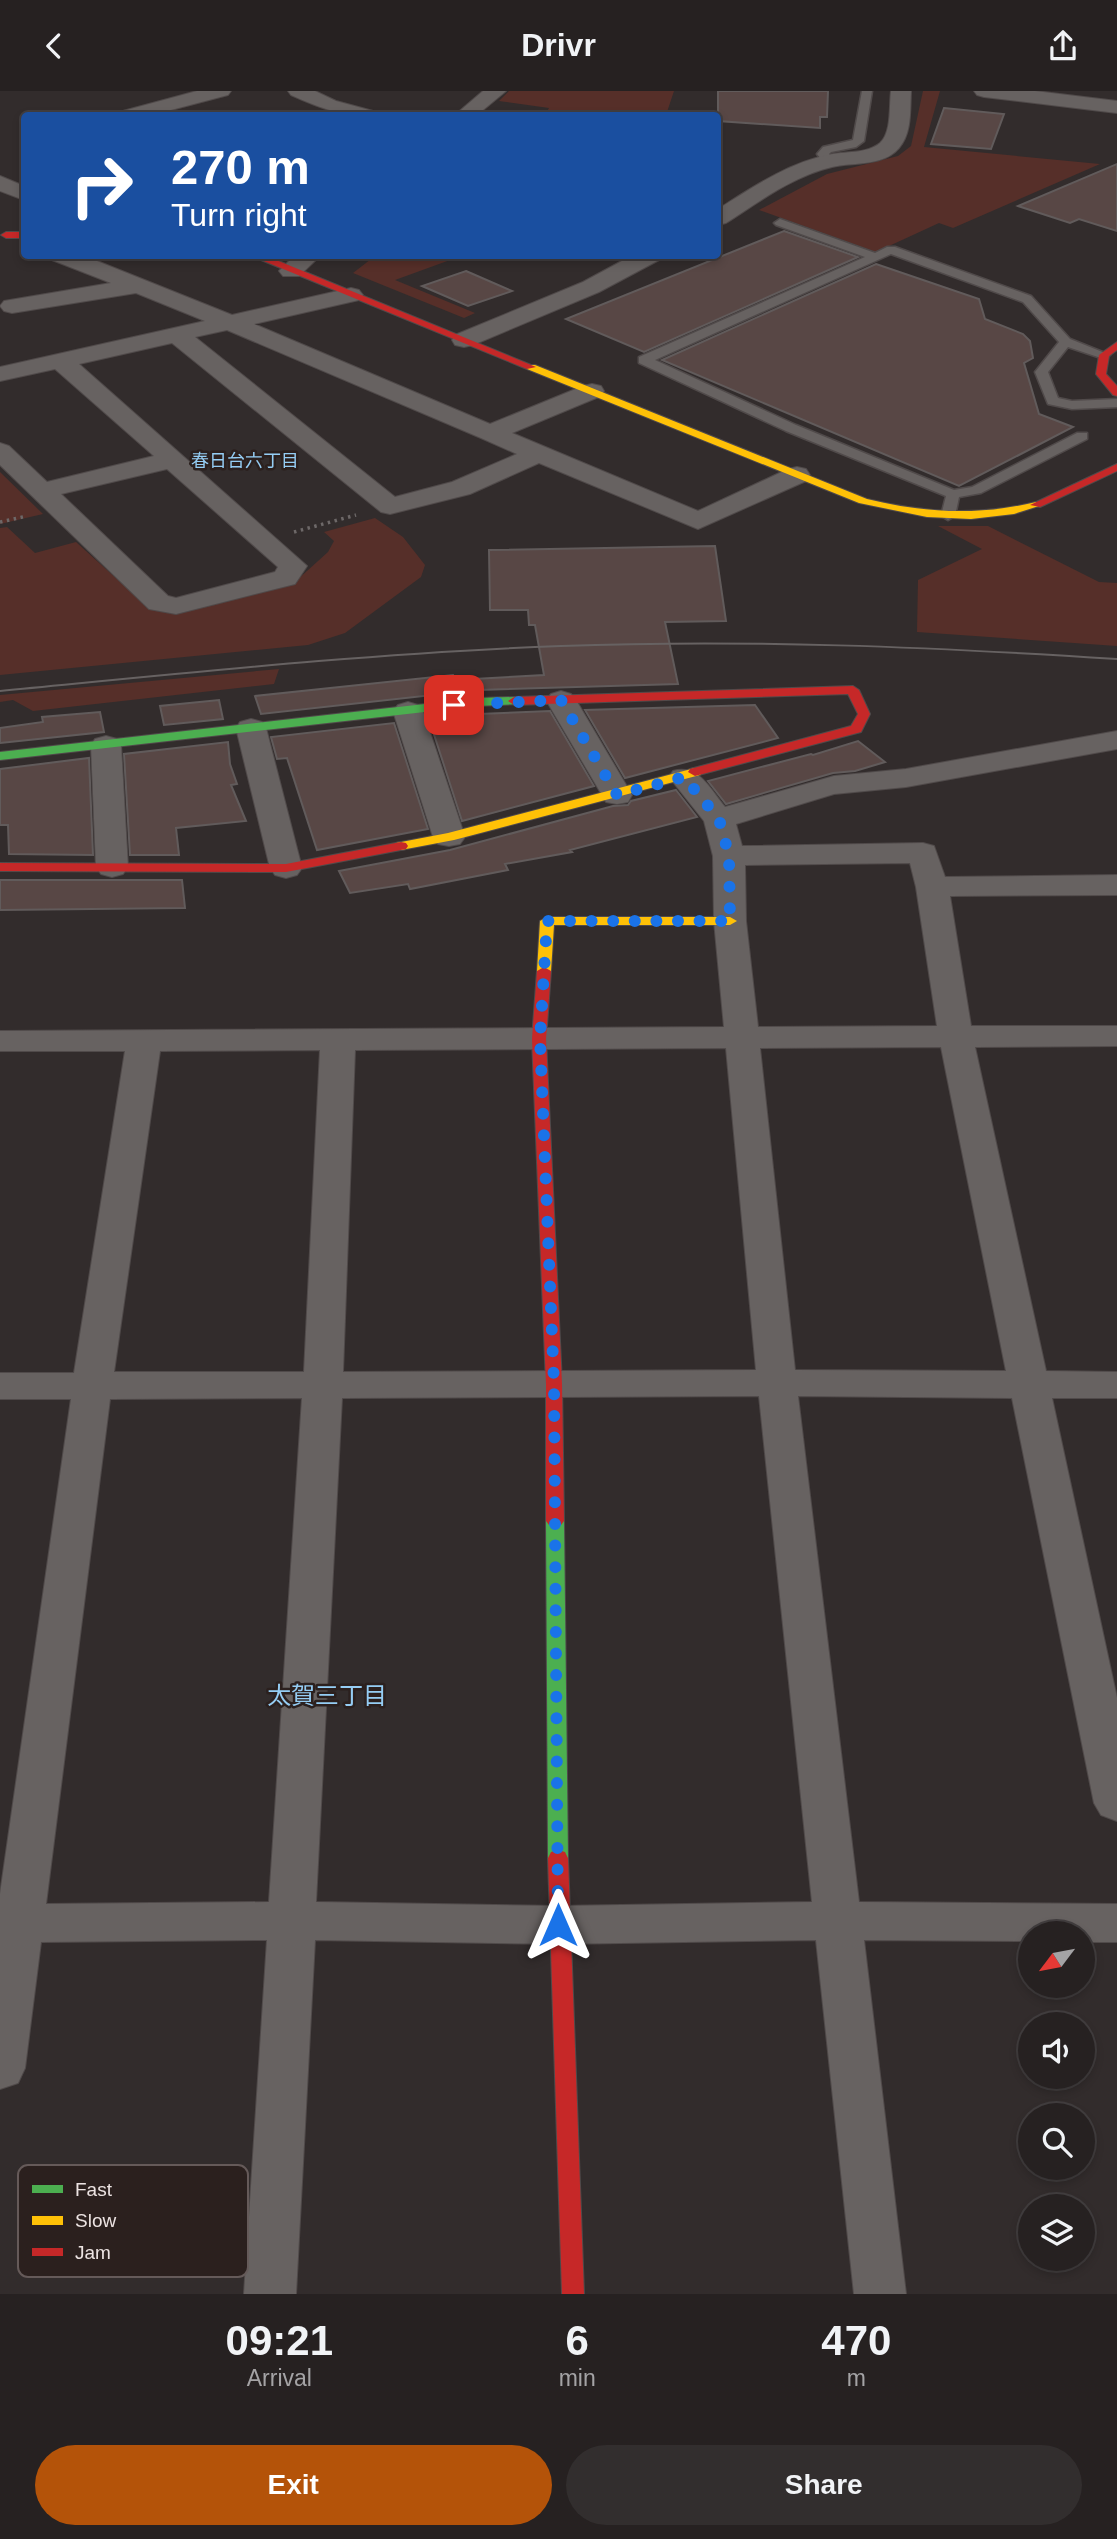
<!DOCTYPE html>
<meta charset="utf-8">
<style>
body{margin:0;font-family:Helvetica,"Noto Sans JP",sans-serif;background:#322e2e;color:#f1f3f6;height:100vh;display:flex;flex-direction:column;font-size:26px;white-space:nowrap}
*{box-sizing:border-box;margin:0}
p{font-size:23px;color:#a4a3a5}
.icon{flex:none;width:38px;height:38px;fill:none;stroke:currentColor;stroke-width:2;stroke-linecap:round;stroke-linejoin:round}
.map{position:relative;height:2203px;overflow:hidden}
.side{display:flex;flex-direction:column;background:#262121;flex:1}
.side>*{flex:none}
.hud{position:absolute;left:21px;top:21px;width:700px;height:147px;border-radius:7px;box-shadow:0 4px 10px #0003,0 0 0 2px #423e3f;background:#1a4fa0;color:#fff;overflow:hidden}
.needle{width:46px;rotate:238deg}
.fabs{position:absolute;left:1018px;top:1830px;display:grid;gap:14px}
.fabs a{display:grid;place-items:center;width:77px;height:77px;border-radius:50%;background:#262121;box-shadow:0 4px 10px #0003,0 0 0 2px #423e3f;font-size:35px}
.pin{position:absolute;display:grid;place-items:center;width:60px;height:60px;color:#fff;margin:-30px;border-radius:14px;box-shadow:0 4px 10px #0006}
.me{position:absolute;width:77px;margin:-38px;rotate:0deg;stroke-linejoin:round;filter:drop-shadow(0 0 5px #0008)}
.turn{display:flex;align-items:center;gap:24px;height:147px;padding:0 35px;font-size:32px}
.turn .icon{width:91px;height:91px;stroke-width:2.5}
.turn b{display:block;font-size:49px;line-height:60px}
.eta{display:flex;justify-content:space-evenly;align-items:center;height:119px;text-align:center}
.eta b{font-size:42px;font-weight:700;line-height:49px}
.button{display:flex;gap:14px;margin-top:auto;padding:14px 35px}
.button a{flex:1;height:80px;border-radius:42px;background:#b45309;color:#fff;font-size:28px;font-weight:700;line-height:80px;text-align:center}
.button a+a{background:#322e2e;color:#f1f3f6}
header{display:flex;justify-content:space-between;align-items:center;height:91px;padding:0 35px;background:#262121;font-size:32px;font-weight:700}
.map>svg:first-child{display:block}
.green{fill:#562f29}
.building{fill:#584745;stroke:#615b5b;stroke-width:2}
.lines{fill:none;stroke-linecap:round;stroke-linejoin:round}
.lane-casing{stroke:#504a4a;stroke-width:3}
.street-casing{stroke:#504a4a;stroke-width:2}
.fast-casing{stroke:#504a4a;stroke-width:2}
.slow-casing{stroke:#504a4a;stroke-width:2}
.jam-casing{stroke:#504a4a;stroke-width:2}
.path{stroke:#6d6868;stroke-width:3.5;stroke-dasharray:2.5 4.5;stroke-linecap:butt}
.lane{fill:#676261;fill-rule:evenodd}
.street{fill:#676261;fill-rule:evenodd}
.fast{fill:#4caf50;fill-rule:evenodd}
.slow{fill:#ffc107;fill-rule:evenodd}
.jam{fill:#c62828;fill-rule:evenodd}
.tram{stroke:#676262;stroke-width:2}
.route{stroke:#1a73e8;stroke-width:12;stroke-dasharray:0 21.6}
.labels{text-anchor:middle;stroke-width:5;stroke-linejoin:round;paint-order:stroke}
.far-neighbourhood-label{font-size:18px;fill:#95cdf4;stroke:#2b201e}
.near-neighbourhood-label{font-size:24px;fill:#95cdf4;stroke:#2b201e}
.key{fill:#2b201e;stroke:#655a59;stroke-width:2}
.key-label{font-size:19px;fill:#ece3e2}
</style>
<header><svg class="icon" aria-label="back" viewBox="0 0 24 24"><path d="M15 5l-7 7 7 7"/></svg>Drivr<svg class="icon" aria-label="share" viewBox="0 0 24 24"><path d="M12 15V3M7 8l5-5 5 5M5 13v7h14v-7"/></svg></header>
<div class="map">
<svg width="1117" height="2203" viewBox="0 0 1117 2203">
<rect width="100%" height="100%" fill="#322c2c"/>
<path class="green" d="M509,0H674L666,24H545L549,17L499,10Z
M923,0H940L924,56L1100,73L953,137L939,132L876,161L759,119L827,83L898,65L911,55Z
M375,165H461L395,189L475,222L464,227L353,182Z
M0,381L43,423L0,433Z
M375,427L403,446L425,474L421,486L345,542L308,554L0,584V437L7,436L35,462L76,451L148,516L297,489L328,461L334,450L324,441Z
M938,435H988L1099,491L1117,492V555L917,541L918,489L982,458Z
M279,578L274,593L33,620L13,609L0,611V604Z"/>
<path class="building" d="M718,0H828L827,26H820V37L718,30Z
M944,17L1004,23L991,58L931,53Z
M1117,73V140L1079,128L1070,132L1018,115Z
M784,140L858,166L644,261L566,228Z
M876,173L979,208L985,228L1023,243L1030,250L1033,267L1024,272L1039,323L1073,336L959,395L662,269Z
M466,180L512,200L468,215L422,195Z
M715,455L726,530L665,531L678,593L478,599L261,623L255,605L453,584L455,589L544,584L535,534H529L528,519H490L489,459Z
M219,609L223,628L164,634L160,615Z
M755,614L778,647L625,687L585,619Z
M550,620L594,695L462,730L429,628L478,623Z
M100,621L104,641L0,652V637L43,631L42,626Z
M394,632L428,738L317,759L287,667L277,668L271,646Z
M858,650L885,671L855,680L833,682L726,713L708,690L811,663L813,664Z
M228,651L230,673L237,693L231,694L246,730L176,737L179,764H130L124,663Z
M89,667L93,764L9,763L8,734H0V678Z
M676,699L697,726L570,759L572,761L505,773L508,779L410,798L408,793L350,802L339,780L450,759L613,715L628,714L631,710Z
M0,789H182L185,817L0,819Z"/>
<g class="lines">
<g class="lane-casing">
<path id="lane" d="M862,0H872L864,50L856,56L831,61L829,63L835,71L825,73L817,63L823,56L853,49Z
M780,128L875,162L887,156H895L1031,205L1070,248L1110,264L1104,268L1068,256L1048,281L1058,307L1072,310L1117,308V316L1072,318L1048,313L1035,281L1059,251L1023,211L891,163L655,269L796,334L954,399L972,396L1077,342H1087V348L981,402L959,406L955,425L948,429L941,425L946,405L786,340L639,272V266L865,166L776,134L774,132Z"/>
</g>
<g class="street-casing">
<path id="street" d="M197,0H231L228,4L152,24H120L123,20Z
M288,0H315L336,10L373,20L376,24C345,27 320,17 291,4Z
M483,0H506L477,24H455Z
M891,0H911C910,19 912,42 899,57C883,76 852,71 832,76C793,85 759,111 726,132L718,134V118C753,96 788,72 828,64C845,60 867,63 880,52C892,41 889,15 891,0Z
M974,0H1035L1117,10V22L984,6L977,4Z
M0,85L24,95V109L0,100Z
M49,164H82L232,224L351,197L359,199L363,204L359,209L254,233L490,333L583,295L592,293L601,295L604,300L601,305L512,342L698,420L788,378L797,376L806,378L810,384L806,390L698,438L539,372L470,403L390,423L381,421L172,252L79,273L307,475L295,493L176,523L149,518L0,374V352L9,355L47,391L154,365L55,278L0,290V276L205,230L136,202L12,222L4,220L0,215L4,210L111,192L52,169ZM227,239L481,347L517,363L452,391L395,406L195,246ZM167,378L278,476L275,481L176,507L168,505L61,403Z
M295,164H321L299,185H283L279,180Z
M633,164H662L659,169L599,201L473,254L464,256L455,254L452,249L455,244L583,191Z
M561,600L571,603L576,609L632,704L628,711L617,713L606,711L602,704L546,609L551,603Z
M408,611L418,614L423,620L465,746L460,753L449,755L438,753L433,746L393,620L398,614Z
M251,628L262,631L266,637L302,777L297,784L286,787L275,784L270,777L236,637L240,631Z
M1117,640V658L906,696L834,703L736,733L742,755L923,752L934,755L945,786L1117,784V804L950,805L971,935H1117V955L975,956L1046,1280L1117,1281V1307H1052L1117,1607V1730L1101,1724L1094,1712L1012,1307L798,1305L859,1811L1117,1813V1851H1083V1843H1031V1850L864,1849L906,2203H854L816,1849L558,1853L315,1849L296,2203H244L267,1849L41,1851L25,1977L18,1992L0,1998V1803L71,1308H0V1282H74L125,960H0V940L724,936L714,830L713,765L704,730L669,686L673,680C699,673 710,698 725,716L834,685L906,678ZM910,772L916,796L937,935L758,936L746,830L745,774ZM941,956L1006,1280L795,1279L760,957ZM726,957L756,1279L343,1281L355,959ZM320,959L304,1281H114L160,960ZM759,1305L812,1811L558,1815L316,1811L342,1307ZM302,1307L269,1811L46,1813L110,1308Z
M106,645L117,648L121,654L128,776L123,783L112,786L101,783L96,776L91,654L95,648Z"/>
</g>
<g class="fast-casing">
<path id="fast" d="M514,606L518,607V613L478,615L0,669V661L478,607Z
M555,1424L561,1426L564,1430L568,1767L565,1773L558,1775L551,1773L548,1767L546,1430L549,1426Z"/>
</g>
<g class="slow-casing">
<path id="slow" d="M527,274H535L867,408C925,422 978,425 1036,411L1042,414L1014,423L971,428L927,426L859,412L527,278Z
M695,677L702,681L700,684L454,749L401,759L394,755L396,752L448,742Z
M547,826H730L737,830L730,834H554L551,880L544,884L537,880L540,830Z"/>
</g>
<g class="jam-casing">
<path id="jam" d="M24,141V147H6L1,144L6,141Z
M249,164H264L536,276L527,278Z
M1117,251V259L1109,265L1106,283L1117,295V305L1113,304L1096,283L1099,264Z
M1117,373V380L1040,416L1030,414Z
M853,595L859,599L870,623L861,641L695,685L688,681L690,678L851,635L858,623L848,603L514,614L508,610L514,606Z
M401,751L406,752L408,755L406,758L286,781L0,780V772L286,773Z
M544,876L551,880L546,948L562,1293L564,1430L561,1434H549L546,1430V1293L532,948L537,880Z
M558,1759L565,1761L568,1767L584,2203H562L548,1767L551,1761Z"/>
</g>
<path class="path" d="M0,431L27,425
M294,441L356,424"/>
<use href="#lane" class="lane"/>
<use href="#street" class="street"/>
<use href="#fast" class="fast"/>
<use href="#slow" class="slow"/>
<use href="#jam" class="jam"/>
<path class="tram" d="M0,600C187,582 373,562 561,555C746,548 932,556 1117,568"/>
</g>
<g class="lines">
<path class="route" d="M454,614L561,609L617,704L684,686L719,728L729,765L730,830H547L540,948L554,1293L558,1834"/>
</g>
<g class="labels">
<g class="far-neighbourhood-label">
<text x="245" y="376">春日台六丁目</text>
</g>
<g class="near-neighbourhood-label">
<text x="327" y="1613">太賀三丁目</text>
</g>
</g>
<rect x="18" y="2074" width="230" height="112" rx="10" class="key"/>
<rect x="32" y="2094" width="31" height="8" fill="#4caf50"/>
<rect x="32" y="2125" width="31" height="9" fill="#ffc107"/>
<rect x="32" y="2157" width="31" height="8" fill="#c62828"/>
<g class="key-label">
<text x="75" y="2105">Fast</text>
<text x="75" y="2136">Slow</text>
<text x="75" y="2168">Jam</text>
</g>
</svg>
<div class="fabs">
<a><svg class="needle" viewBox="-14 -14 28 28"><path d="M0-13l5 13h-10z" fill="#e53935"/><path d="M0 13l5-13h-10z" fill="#a4a3a5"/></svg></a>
<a><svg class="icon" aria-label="sound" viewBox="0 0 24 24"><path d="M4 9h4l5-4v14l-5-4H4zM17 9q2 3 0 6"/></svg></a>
<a><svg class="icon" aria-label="search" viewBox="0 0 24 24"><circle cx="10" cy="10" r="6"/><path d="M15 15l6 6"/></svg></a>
<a><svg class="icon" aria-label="layers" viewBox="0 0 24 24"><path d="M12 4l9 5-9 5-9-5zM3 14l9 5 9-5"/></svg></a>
</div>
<div class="pin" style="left:454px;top:614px;background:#d93025"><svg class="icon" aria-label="arrive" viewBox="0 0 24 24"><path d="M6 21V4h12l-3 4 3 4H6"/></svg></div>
<svg class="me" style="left:558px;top:1834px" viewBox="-20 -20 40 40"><path d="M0-17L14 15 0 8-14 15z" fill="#1a73e8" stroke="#fff" stroke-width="4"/></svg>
<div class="hud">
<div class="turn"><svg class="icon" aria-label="right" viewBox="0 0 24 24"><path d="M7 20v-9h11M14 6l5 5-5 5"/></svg><div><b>270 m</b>Turn right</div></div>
</div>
</div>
<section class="side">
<div class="eta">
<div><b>09:21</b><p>Arrival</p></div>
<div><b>6</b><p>min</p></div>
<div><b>470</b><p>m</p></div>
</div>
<div class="button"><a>Exit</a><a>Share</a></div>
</section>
